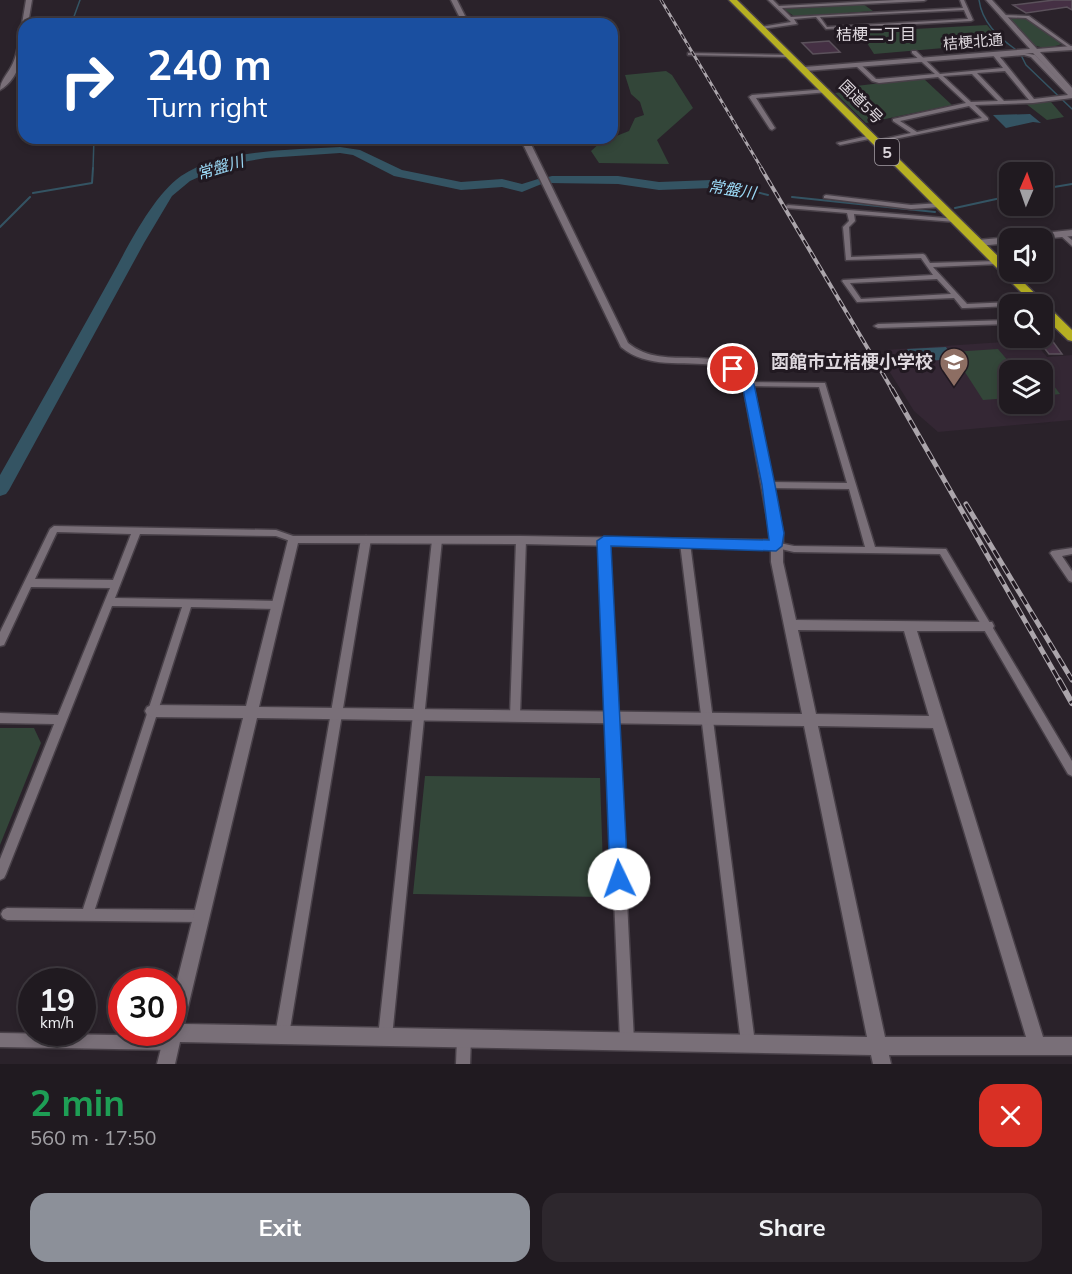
<!DOCTYPE html>
<meta charset="utf-8">
<style>
body{margin:0;font-family:Mulish,"Noto Sans JP",sans-serif;background:#2d272d;color:#f1f3f6;height:100vh;display:flex;flex-direction:column;font-size:22px;white-space:nowrap}
*{box-sizing:border-box;margin:0}
p{font-size:20px;color:#a2a1a5}
.icon{flex:none;width:33px;height:33px;fill:none;stroke:currentColor;stroke-width:2;stroke-linecap:round;stroke-linejoin:round}
.map{position:relative;height:1064px;overflow:hidden}
.details{display:flex;flex-direction:column;background:#201a20;flex:1}
.details>*{flex:none}
.hud{position:absolute;left:18px;top:18px;width:600px;height:126px;border-radius:18px;box-shadow:0 3px 9px #0003,0 0 0 2px #3d383e;background:#1a4fa0;color:#fff;overflow:hidden}
.needle{width:39px;rotate:2deg}
.tools{position:absolute;left:999px;top:162px;display:grid;gap:12px}
.tools a{display:grid;place-items:center;width:54px;height:54px;border-radius:12px;background:#201a20;box-shadow:0 3px 9px #0003,0 0 0 2px #3d383e;font-size:30px}
.speed{position:absolute;left:18px;top:968px;display:flex;gap:12px;font-size:30px;font-weight:700;text-align:center}
.speed>*{display:grid;place-content:center;width:78px;height:78px;border-radius:50%;background:#201a20;box-shadow:0 3px 9px #0003,0 0 0 2px #3d383e;line-height:1}
.speed small{font-size:15px;font-weight:400}
.speed .limit{border:9px solid #d22;background:#fff;color:#111}
.pin{position:absolute;display:grid;place-items:center;width:51px;height:51px;color:#fff;margin:-26px;border:3px solid #fff;border-radius:50%;box-shadow:0 2px 6px #0007}
.me{position:absolute;width:66px;margin:-33px;rotate:357deg;stroke-linejoin:round;filter:drop-shadow(0 0 4px #0008)}
.turn{display:flex;align-items:center;gap:21px;height:126px;padding:0 30px;font-size:27px}
.turn .icon{width:78px;height:78px;stroke-width:2.5}
.turn b{display:block;font-size:42px;line-height:51px}
.round{display:grid;place-items:center;flex:none;width:63px;height:63px;border-radius:18px;background:#2d272d}
.overview{display:flex;align-items:center;justify-content:space-between;height:102px;padding:0 30px}
h1{font-size:36px;font-weight:700;line-height:45px;color:#1e9e55}
.primary-button{display:flex;gap:12px;margin-top:auto;padding:12px 30px}
.primary-button a{flex:1;height:69px;border-radius:18px;background:#8c9099;color:#fff;font-size:24px;font-weight:700;line-height:69px;text-align:center}
.primary-button a+a{background:#2d272d;color:#f1f3f6}
.map>svg:first-child{display:block}
.built{fill:#342734;fill-rule:evenodd}
.green{fill:#334639}
.water{fill:#345463}
.lines{fill:none;stroke-linecap:round;stroke-linejoin:round}
.stream-far1{stroke:#345463;stroke-width:1.5}
.stream{stroke:#345463;stroke-width:2}
.river{fill:#345463;fill-rule:evenodd}
.building{fill:#453044;stroke:#5b515b;stroke-width:1.5}
.minor-casing{stroke:#484048;stroke-width:3}
.tertiary-casing{stroke:#484048;stroke-width:3}
.trunk-casing{stroke:#484048;stroke-width:3}
.minor{fill:#796f78;fill-rule:evenodd}
.tertiary{fill:#796f78;fill-rule:evenodd}
.trunk{fill:#b6b022;fill-rule:evenodd}
.rail-far3-casing{stroke:#aba5ab;stroke-width:3}
.rail-far2-casing{stroke:#aba5ab;stroke-width:4}
.rail-far1-casing{stroke:#aba5ab;stroke-width:5}
.rail-casing{stroke:#aba5ab;stroke-width:6}
.rail-far3{stroke:#211921;stroke-width:1.5;stroke-dasharray:5;stroke-linecap:butt}
.rail-far2{stroke:#211921;stroke-width:2;stroke-dasharray:7;stroke-linecap:butt}
.rail-far1{stroke:#211921;stroke-width:3;stroke-dasharray:9;stroke-linecap:butt}
.rail{stroke:#211921;stroke-width:4;stroke-dasharray:12;stroke-linecap:butt}
.route{fill:#1a73e8;stroke:#114b97;stroke-width:1.5}
.labels{text-anchor:middle;stroke-width:6;stroke-linejoin:round;paint-order:stroke}
.far-street-label{font-size:15px;fill:#ded8de;stroke:#211921}
.far-neighbourhood-label{font-size:16px;fill:#ded8de;stroke:#211921}
.shield{fill:#211921;stroke:#a59fa5;stroke-width:1.5}
.shield-label{font-size:16px;font-weight:bold;fill:#ded8de}
.far-water-label{font-size:16px;font-style:italic;fill:#9bd9f6;stroke:#211921}
.poi-label{font-size:18px;font-weight:bold;fill:#ded8de;stroke:#211921;text-anchor:end}
</style>
<div class="map">
<svg width="1072" height="1064" viewBox="0 0 1072 1064">
<rect width="100%" height="100%" fill="#2a222a"/>
<path class="built" d="M1033,340L1047,357L1072,355V420L938,432L914,411L886,366L885,350ZM1010,370H1042V404H1010Z"/>
<path class="green" d="M863,4L873,11L795,17L784,9Z
M1011,17L1026,18L1062,44C1032,55 1026,39 1008,19Z
M987,25L1002,43L874,54L860,32Z
M666,71L672,75L693,108L657,140L669,164L599,163L591,151L601,142L629,131L635,118L644,115L640,102L631,94L625,75Z
M923,78L952,105L866,123L835,93L860,90L856,86Z
M1051,102L1064,117L1047,120L1025,103Z
M998,349L1015,369L1042,370L1060,394L1043,396L1042,370H1010L1009,398L983,400L952,352Z
M0,728H34L41,743L0,845Z
M425,776L600,778L604,897L413,894Z"/>
<path class="water" d="M1030,114L1041,123L1033,122L1006,128L993,115Z
M946,347L953,359L915,362L907,349Z"/>
<g class="lines">
<path class="stream-far1" d="M80,0L72,22L101,20V24
M979,0C982,22 998,37 1015,49
M1021,55L1026,65L1072,109
M93,169L94,138"/>
<path class="stream" d="M711,184L734,186L768,195
M1042,189L1072,184
M33,193L92,183L93,168
M792,197L935,212
M955,208L1010,196
M0,227L30,197"/>
<path class="river" d="M340,147L360,150L402,170L461,182L502,179L522,184L538,179L544,183L522,192L502,187L461,190L394,176L353,155L340,153L266,158L237,163L212,171L190,181L172,196L144,243L9,490L6,494L0,496V475C35,413 70,351 105,288C124,255 150,198 181,176C220,149 294,150 340,147Z
M552,176H618L659,182L711,180L717,184L711,188L659,190L618,184L548,183V177Z"/>
</g>
<path class="building" d="M1054,0H1072V10L1067,7L1026,13L1013,5Z
M829,41L840,52L813,54L802,43Z
M1051,339L1062,354H1049L1038,340Z"/>
<g class="lines">
<g class="minor-casing">
<path id="minor" d="M768,0H773L779,6L896,0H926L924,1L782,8L791,17L963,8L960,0H964L973,20L971,21L826,29L816,17L794,19L797,24L762,29H760V27L791,22ZM964,10L968,19L827,27L820,17Z
M1003,15L1029,16L1072,47V50L1026,18L1001,17Z
M912,51H916L940,74L1003,68L992,54L994,53L997,55L1024,53L1035,55L1072,93V98L1033,103L975,105L988,118V120L875,143V141L911,133L893,121V119L966,103L938,77L879,83L872,81L855,65L860,64L876,79H879L935,74L912,53ZM1024,55L1031,57L1068,95L1034,99L1000,57ZM1005,71L1029,100L1004,101L977,73ZM972,74L998,101L971,102L943,76ZM969,106L982,118L917,132L900,121Z
M690,53L791,55L793,56L791,57L688,55V53Z
M827,89L829,90V92L756,98L775,128L772,130L770,129L749,97L752,95Z
M872,135L875,137L874,138L840,145L837,143Z
M826,195L911,205L940,203L943,205L940,207L911,209L824,198V196Z
M788,205L957,219V221L955,222L854,214L855,221L849,227L851,257L923,254L925,255L930,263L997,261L999,262V264L933,267L967,304L1037,301L1041,303L1039,304H1010V306L965,308H962L954,298L857,302L842,281L843,280L933,275L921,258L846,260L843,227L849,221L847,213L786,208L785,207ZM937,279L951,294L861,299L850,283Z
M1062,232L1072,240V246L1060,235L1059,234Z
M1010,320V324L878,328L874,326L878,324Z
M745,382L825,383L875,547L946,549L1072,761V776L1068,774L940,554L794,552L772,547L770,545L772,543L775,542L794,546L865,547L849,489L769,488L765,485L769,482L847,483L819,387L748,386H745L744,384Z
M54,526L276,530L296,537L298,539L293,542L276,536L140,534L115,598L277,601L280,602L282,605L280,608L277,609L191,607L95,909L201,910L205,912L207,916L205,920L201,922L7,920L3,918L1,914L3,910L7,908L83,909L182,607L112,606L6,874L4,878L0,880V859L54,724L0,723V713L58,715L110,588L31,587L4,645L0,646V632L50,529ZM57,532L131,534L113,580L35,579Z
M366,536L371,539L289,1035L287,1040L282,1042L277,1040L275,1035L361,539Z
M437,537L442,540L392,1037L390,1042L385,1044L380,1042L378,1037L432,540Z
M521,537L526,540L520,716L519,719L515,721L511,719L510,716L516,540Z
M604,538L609,541L634,1041L632,1046L627,1048L622,1046L620,1041L599,541Z
M685,540L690,543L755,1043L753,1048L748,1050L743,1048L741,1043L680,543Z
M1072,548V554L1062,556L1072,571V582L1069,581L1050,553L1052,551Z
M464,1031L469,1033L471,1038L470,1064H456L457,1038L459,1033Z
M0,1033L171,1036L176,1038L178,1043L176,1048L171,1050L0,1047Z"/>
</g>
<g class="tertiary-casing">
<path id="tertiary" d="M26,0H32L28,24H24V26L22,24Z
M451,0H457L469,24H463Z
M986,0H992L1037,49L1072,46V50L1040,52L1072,88V94L1033,53L805,71L802,69L805,67L1030,49Z
M24,26C24,49 22,77 0,90C0,80 9,73 13,63C18,52 19,40 21,28Z
M520,138H528L628,343C667,375 720,337 753,384L783,533V562L796,620L992,622L994,626L992,630L987,631H917L1043,1037H1072V1055H889L891,1064H873L871,1055L180,1042L175,1064H157L165,1032H172V1001L243,718L152,717L147,715L145,711L147,707L152,705L246,706L289,536H521L771,540L743,384C735,374 728,369 715,365C683,361 647,369 621,347ZM298,543L521,544L771,549V562L802,714L259,707ZM798,630L904,631L929,716L816,714ZM257,718L804,726L867,1037L184,1024ZM818,726L933,728L1026,1037H885Z
M1072,230V236L1042,239L1019,238L1023,235Z
M1010,237L1013,238H1010V243L978,246L974,243L978,240Z"/>
</g>
<g class="trunk-casing">
<path id="trunk" d="M729,0H737L1010,268V272H1013L1072,330V341L1068,340L1042,315V304H1033Z"/>
</g>
<use href="#minor" class="minor"/>
<use href="#tertiary" class="tertiary"/>
<use href="#trunk" class="trunk"/>
<g class="rail-far3-casing">
<path id="rail-far3" d="M661,0L762,169"/>
</g>
<g class="rail-far2-casing">
<path id="rail-far2" d="M761,168L893,391"/>
</g>
<g class="rail-far1-casing">
<path id="rail-far1" d="M892,389L1060,682
M966,504L1072,680"/>
</g>
<g class="rail-casing">
<path id="rail" d="M1059,680L1072,703"/>
</g>
<use href="#rail-far3" class="rail-far3"/>
<use href="#rail-far2" class="rail-far2"/>
<use href="#rail-far1" class="rail-far1"/>
<use href="#rail" class="rail"/>
</g>
<path class="route" d="M733,365L747,373L754,384L775,485L784,533L782,546L776,551L611,546L628,879L626,886L619,888L613,886L610,879L597,541L604,536L769,540L762,485L742,384L728,369Z"/>
<defs>
<g id="school-pin" transform="scale(1.5)"><path d="M0 17L-7.5 6A9.5 9.5 0 1 1 7.5 6Z" fill="#8d6e63" stroke="#211921"/><path d="M0-5L7-2L0 1L-7-2ZM-4 1L0 2.5L4 1V4Q0 6-4 4Z" fill="#fff"/></g>
</defs>
<g fill-rule="evenodd">
<use href="#school-pin" x="954" y="362"/>
</g>
<g class="labels">
<g class="far-street-label">
<text transform="translate(973 42) rotate(-5)" y="5">桔梗北通</text>
<text transform="translate(861 102) rotate(45)" y="5">国道5号</text>
</g>
<g class="far-neighbourhood-label">
<text x="876" y="40">桔梗二丁目</text>
</g>
<rect class="shield" x="875" y="139" width="24" height="26" rx="4.5"/>
<g class="shield-label">
<text x="887" y="158">5</text>
</g>
<g class="far-water-label">
<text transform="translate(220 167) rotate(-17)" y="6">常盤川</text>
<text transform="translate(732 189) rotate(9)" y="6">常盤川</text>
</g>
<g class="poi-label">
<text x="933" y="368">函館市立桔梗小学校</text>
</g>
</g>
</svg>
<div class="tools">
<a><svg class="needle" viewBox="-14 -14 28 28"><path d="M0-13l5 13h-10z" fill="#e53935"/><path d="M0 13l5-13h-10z" fill="#a2a1a5"/></svg></a>
<a><svg class="icon" aria-label="sound" viewBox="0 0 24 24"><path d="M4 9h4l5-4v14l-5-4H4zM17 9q2 3 0 6"/></svg></a>
<a><svg class="icon" aria-label="search" viewBox="0 0 24 24"><circle cx="10" cy="10" r="6"/><path d="M15 15l6 6"/></svg></a>
<a><svg class="icon" aria-label="layers" viewBox="0 0 24 24"><path d="M12 4l9 5-9 5-9-5zM3 14l9 5 9-5"/></svg></a>
</div>
<div class="speed"><div>19<small>km/h</small></div><div class="limit">30</div></div>
<div class="pin" style="left:733px;top:369px;background:#d93025"><svg class="icon" aria-label="arrive" viewBox="0 0 24 24"><path d="M6 21V4h12l-3 4 3 4H6"/></svg></div>
<svg class="me" style="left:619px;top:879px" viewBox="-20 -20 40 40"><circle r="19" fill="#fff"/><path d="M0-13L10 11 0 6-10 11z" fill="#1a73e8"/></svg>
<div class="hud">
<div class="turn"><svg class="icon" aria-label="right" viewBox="0 0 24 24"><path d="M7 20v-9h11M14 6l5 5-5 5"/></svg><div><b>240 m</b>Turn right</div></div>
</div>
</div>
<section class="details">
<div class="overview"><div><h1>2 min</h1><p>560 m · 17:50</p></div><a class="round" style="background:#d93025;color:#fff"><svg class="icon" aria-label="close" viewBox="0 0 24 24"><path d="M6 6l12 12M18 6L6 18"/></svg></a></div>
<div class="primary-button"><a>Exit</a><a>Share</a></div>
</section>
